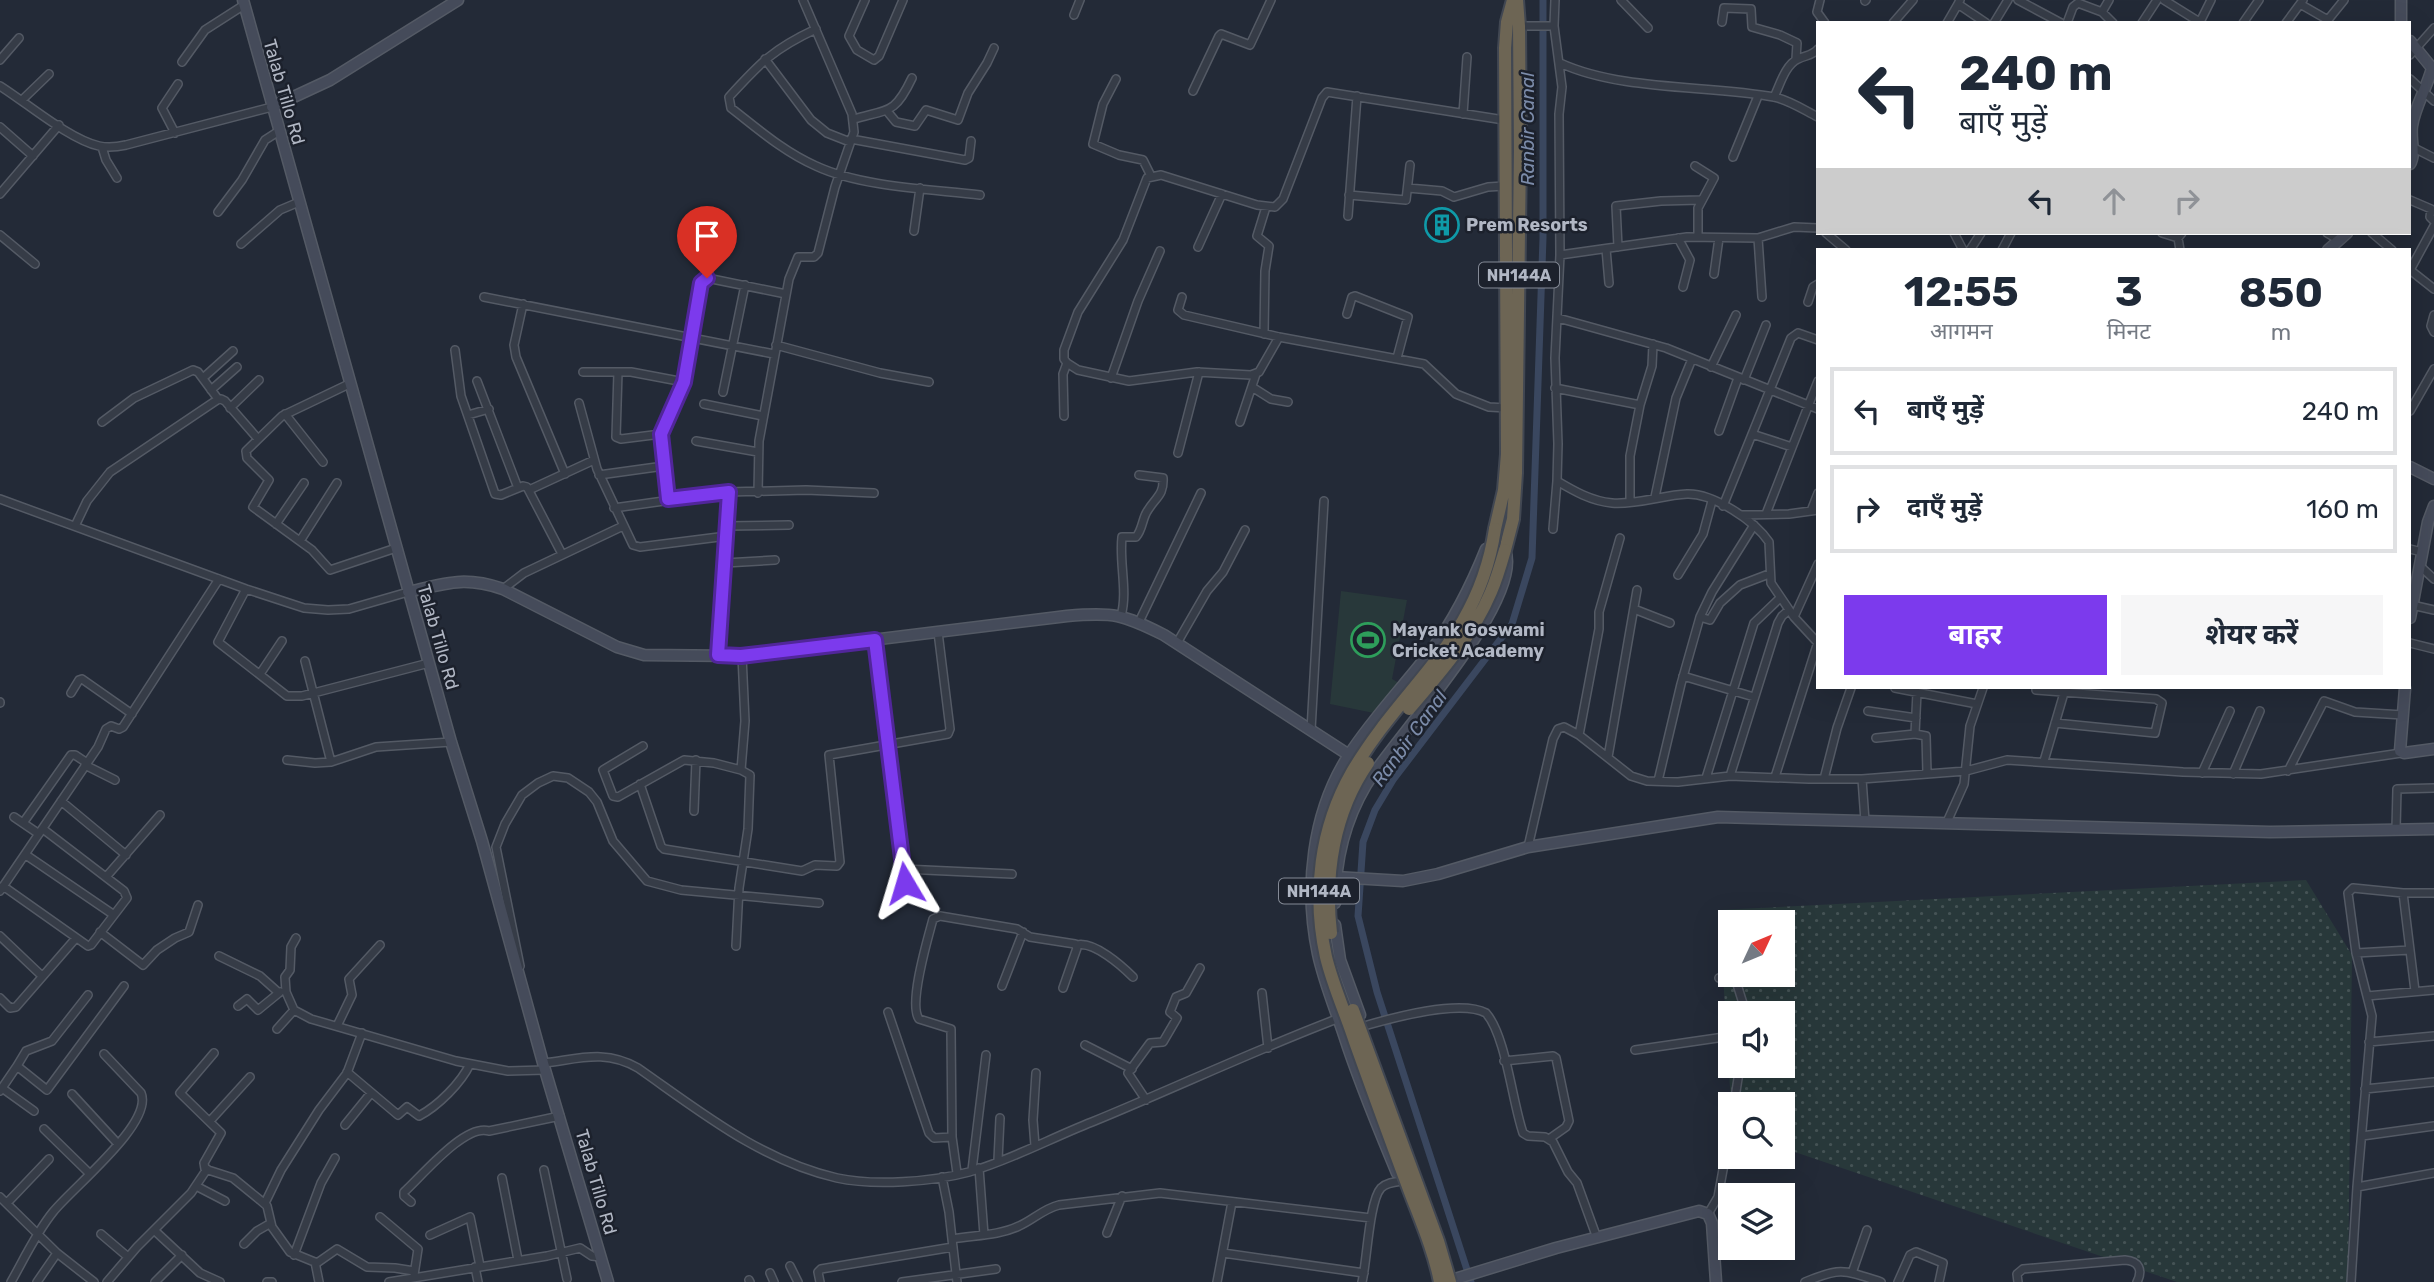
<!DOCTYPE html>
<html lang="hi">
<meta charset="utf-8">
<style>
body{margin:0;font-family:Rubik,"Noto Sans Devanagari",sans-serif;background:#f6f6f7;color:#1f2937;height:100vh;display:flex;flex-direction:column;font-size:26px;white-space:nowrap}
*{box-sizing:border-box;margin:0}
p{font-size:23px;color:#747a83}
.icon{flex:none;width:38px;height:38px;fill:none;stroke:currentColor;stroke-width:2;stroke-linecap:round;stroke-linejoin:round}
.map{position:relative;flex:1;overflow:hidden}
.details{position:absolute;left:1816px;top:248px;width:595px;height:441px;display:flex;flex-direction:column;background:#fff;border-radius:0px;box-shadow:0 7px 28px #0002}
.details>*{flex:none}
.hud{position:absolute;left:1816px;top:21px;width:595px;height:214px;border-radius:0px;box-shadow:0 7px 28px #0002;background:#fff;color:#1f2937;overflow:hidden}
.needle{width:46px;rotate:46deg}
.controls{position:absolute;left:1718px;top:910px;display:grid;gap:14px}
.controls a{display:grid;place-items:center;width:77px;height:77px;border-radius:0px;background:#fff;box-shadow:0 7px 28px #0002;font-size:35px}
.pin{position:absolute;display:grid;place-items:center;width:60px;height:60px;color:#fff;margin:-72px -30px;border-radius:50% 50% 50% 0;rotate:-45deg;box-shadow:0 0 7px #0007}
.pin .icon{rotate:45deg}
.me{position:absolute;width:77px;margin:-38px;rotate:353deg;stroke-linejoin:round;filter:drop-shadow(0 0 5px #0008)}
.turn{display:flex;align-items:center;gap:24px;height:147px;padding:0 28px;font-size:32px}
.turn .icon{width:91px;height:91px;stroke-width:2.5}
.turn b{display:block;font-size:49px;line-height:60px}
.lanes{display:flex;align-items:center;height:66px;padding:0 28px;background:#0003;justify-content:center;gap:35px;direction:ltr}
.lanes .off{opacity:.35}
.eta{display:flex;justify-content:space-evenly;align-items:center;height:119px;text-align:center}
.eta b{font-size:42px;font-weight:700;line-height:49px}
.action{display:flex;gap:14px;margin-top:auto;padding:14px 28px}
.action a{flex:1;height:80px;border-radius:0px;background:#7c3aed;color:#fff;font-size:28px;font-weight:700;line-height:80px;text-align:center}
.action a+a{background:#f6f6f7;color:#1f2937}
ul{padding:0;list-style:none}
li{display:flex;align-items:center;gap:21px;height:88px;margin:0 14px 10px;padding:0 14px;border:4px solid #e0e1e3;border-radius:0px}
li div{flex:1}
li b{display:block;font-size:26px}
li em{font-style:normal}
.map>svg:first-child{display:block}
.grass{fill:url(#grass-dots);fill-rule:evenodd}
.garden{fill:#28383a}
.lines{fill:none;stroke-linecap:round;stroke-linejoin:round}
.canal{stroke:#3a475f;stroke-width:7}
.street-casing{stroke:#545a65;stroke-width:10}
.secondary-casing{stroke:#545a65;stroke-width:13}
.highway-casing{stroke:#414752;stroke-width:16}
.street{stroke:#363c47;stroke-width:7}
.secondary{stroke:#454b5a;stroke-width:10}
.highway{stroke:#6d6554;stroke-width:12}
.highway-bridge-casing{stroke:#414752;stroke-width:16;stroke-linecap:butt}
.highway-bridge{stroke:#6d6554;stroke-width:12}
.route-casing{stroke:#51269a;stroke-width:18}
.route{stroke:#7c3aed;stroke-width:12}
.labels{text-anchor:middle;stroke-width:5;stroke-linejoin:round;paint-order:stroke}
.shield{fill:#1c212c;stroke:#848a96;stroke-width:2}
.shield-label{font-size:16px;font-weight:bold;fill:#b1b7c4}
.street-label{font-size:18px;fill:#b1b7c4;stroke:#1c212c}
.poi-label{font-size:18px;font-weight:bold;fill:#b1b7c4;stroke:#1c212c;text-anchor:start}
.water-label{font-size:19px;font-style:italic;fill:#7c8caa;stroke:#1c212c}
</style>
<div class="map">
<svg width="2434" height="1282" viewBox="0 0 2434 1282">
<defs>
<pattern id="grass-dots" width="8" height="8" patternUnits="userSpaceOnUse" patternTransform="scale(1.75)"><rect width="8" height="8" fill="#28383a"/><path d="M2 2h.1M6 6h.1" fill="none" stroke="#455355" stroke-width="1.8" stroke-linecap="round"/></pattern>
</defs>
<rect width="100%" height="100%" fill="#232a37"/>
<path class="grass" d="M2306,880L2352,955L2348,1282H2177L1783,1148V1104H1731L1719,910ZM1731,922H1783V975H1731ZM1731,1013H1783V1066H1731Z"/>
<path class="garden" d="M1341,591L1407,600L1392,679L1408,688L1393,717L1330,704Z"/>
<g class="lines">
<path class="canal" d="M1471,1282L1377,992L1358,916L1363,842L1375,810L1393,780L1512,624L1532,558L1543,238V0"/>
<g class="street-casing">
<path id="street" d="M865,0L849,36L857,50L874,60L879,56L903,0
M1555,0L1554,26L1562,87L1559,114L1560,255L1555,358L1558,444L1557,481C1574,491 1591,501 1612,503C1637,505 1663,495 1687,494C1713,493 1755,521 1769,542L1771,583L1794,617L1818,643
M1621,0L1648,28
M1820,0L1817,12L1825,23
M1960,0L1958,4L1986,23
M2018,0L2061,23
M2109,0L2102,12L2113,23
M2164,0L2201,23
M1865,1L1866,0
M2300,4L2328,20
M1074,15L1080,0
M2327,21L2344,0
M1722,22L1724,8L1751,9L1752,27L1780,35L1797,43L1796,59
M2200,22L2211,0
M1893,23L1913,0
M1947,23L1958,4
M1994,23L2008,0
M2067,23L2073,7L2078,3L2102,12
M2142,23L2157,0
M2243,23L2259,0
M2286,23L2303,0
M1519,26H1554
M816,29C773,49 760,63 729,97L731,108C758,129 784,152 816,166C861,187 930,189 980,195
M2410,55L2434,28
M765,59L811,120L827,133L850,142
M0,60L19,38
M182,62L205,30L244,5
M1560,63C1621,91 1707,85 1774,97C1789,100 1804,110 1818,117
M1116,79L1103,104L1093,144L1119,155L1143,160L1151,176
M2410,79L2434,101
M0,86C27,103 69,139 99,146C108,148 117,147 126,145L272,107
M1193,91L1219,36L1221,34L1250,45L1271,0
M1774,97C1780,85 1785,65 1798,59C1806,55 1812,56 1818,49
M22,100L49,74
M887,111L896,122L915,126L926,110L958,120L968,93L987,63L994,48
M1463,114L1467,57
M854,119C889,109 895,114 912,78
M0,127L33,156
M175,133L162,108L178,84
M851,139L965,160L969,158L971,141
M2410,146L2434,158
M102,147L106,160L117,178
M1733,157L1758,96
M1695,166L1714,178L1698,208V237
M1408,188L1442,191L1454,197L1488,187L1504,186
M0,194L59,125
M1349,195L1406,200L1410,165
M2410,200L2431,209L2430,217L2434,221
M218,212L242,180L265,140L279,131
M1348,216L1357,96
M914,231L920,188
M1826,233L1846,250
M1954,233L1963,250
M2162,233L2178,238L2182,233
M2327,233L2339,240
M2372,233L2392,250
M0,235L35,264
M1678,238L1690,260L1683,287
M1758,238L1762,297
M2178,238L2180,250
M241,244L280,210L299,202
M1198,247L1222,194
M1618,247L1616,206L1661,201L1700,200
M1606,249L1609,283
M1970,250L1981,233
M2002,250L2011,233
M1560,255L1687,237L1758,238L1794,227L1818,228
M2410,270L2434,226
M2410,270L2434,289
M1714,274L1719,238
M484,297L774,354
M1182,297L1178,310L1184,315L1279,337L1424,364L1456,394L1489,407L1507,408
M1808,302L1813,287L1818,284
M523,304L514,345L516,357L565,474
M1347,314L1352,297L1355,296L1408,317L1397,358
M2434,315L2431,326L2434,332
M1558,318L1666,348L1818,409
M1264,334L1265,271L1269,246L1257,236L1266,207
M1279,337L1259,372L1251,375L1197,372L1129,381L1078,370L1067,363L1064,359V350L1078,312L1123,240L1147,178L1161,175L1257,205L1275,207L1283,199L1322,98L1327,92L1504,120
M776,345L880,373L929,382
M455,350L461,396L495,494L501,495L523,486L527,487L562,554
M1711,367L1736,315
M583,372H631L684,382
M618,372L616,437L621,439L661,434
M203,378L233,351
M1111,378L1138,301L1160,251
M1744,380L1766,325
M477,381L518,488
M349,384L282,416L246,451L247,458L269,480L253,507L312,550L330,570L396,548
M1252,387L1271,399L1288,402
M1555,388L1640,405L1652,366L1653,344
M211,390L237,367
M723,392L745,285
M579,403L597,469L633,545L640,547L727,536
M704,404L763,416
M230,408L259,380
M2410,411L2434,369
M285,414L323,462
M468,415L489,409
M1064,416L1063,374L1067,363
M102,422L134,398L193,370L198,372L218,399
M1240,422L1256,374
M1719,431L1738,378
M1752,434L1792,447
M696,441L758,452
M1178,453L1199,372
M599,475L664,466
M529,490L594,460
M758,493L759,441L789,279L798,257H814L818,253L835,187L854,132L852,114L803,0
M1655,497L1676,398L1692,359
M0,499L246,589L304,608L328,610L349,609L408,592
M668,500L661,434L684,382L702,280L707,278L786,294
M1630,502V456L1640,405
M1723,506L1791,338L1798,333L1818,340
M614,508L728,492L806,490L874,493
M1811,511L1818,493
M1766,514L1818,381
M1742,515L1789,514L1818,510
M276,524L304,483
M75,526L87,501L110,472L217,400L221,399L225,401L258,439
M727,526L789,525
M1553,529L1557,481
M300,541L337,483
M2410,549L2422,552
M725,563L775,560
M2420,566L2434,579
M1678,575L1703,534L1712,501
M246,589L218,642L287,696H302L429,663
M503,589L524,573L623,526
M2412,605L2434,610
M1634,609L1670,623
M1121,616C1128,591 1119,563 1122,537H1136C1143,529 1142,518 1148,510C1156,497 1164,495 1163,478L1139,475
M1700,617L1710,620L1720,603L1740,585L1769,574
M1794,617L1818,564
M1139,622L1201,493
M875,640L905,883
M1177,643L1207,591L1223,572L1245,530
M2410,643L2434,649
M718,655L728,492
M305,661L331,762
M260,674L282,641
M1683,676L1754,697
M1895,688L1977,704
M2036,690L2156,699L2162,703L2155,733L2055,723
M1917,692L1915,734L1926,736L1927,773
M71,693L79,680L82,679L132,714
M0,703V702
M1868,711L1916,718
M1311,730L1324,501
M1579,735L1599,629V612L1620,538
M1876,738L1915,734
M643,746L603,770L613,796L618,797L684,760L714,763L741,770L750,775L748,829L739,888L736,946
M1608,757L1637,590
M287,760L315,763L331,762L376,747L451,742
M2044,761L2064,693
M85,765L115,780
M741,770L745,721L742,656
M2288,771L2324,701L2355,712L2403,715
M2202,773L2230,711
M2233,774L2260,711
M1730,776L1778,623L1782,616L1789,610
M1775,777L1818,642
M1706,778L1754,623L1780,598
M1824,779L1837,728L1851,688
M1862,779L1865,821
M1658,781L1681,684L1700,617L1712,592L1754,525
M640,784L661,846L664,849L802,871L815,865L837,866L840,862L829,755L948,734L950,729L938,632
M61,801L126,855
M694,811L696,760
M14,817L39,834
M1947,822L1964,784L1970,726L1983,688
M23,823L71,755H75L87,763
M2396,829L2397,789L2434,788
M1528,847L1553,739L1558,729L1564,727L1579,735L1631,776L1647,781L1678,782L1730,776L1809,779H1862L1966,771L2007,760L2183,772L2261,774L2401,753
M26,855L114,915
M903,869L1012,874
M106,877L160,815
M3,886L88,946L91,945L127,898L124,891L43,829
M0,891L98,747L106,729L111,726L119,729L123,727L219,579
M2403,893L2415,991
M2434,893H2403L2353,888L2348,893L2356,953L2372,1016L2357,1187L2434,1173
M100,932L143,965L157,950L175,938L189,932L198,905
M0,936L42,976
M296,938L291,947L290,970L285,977L286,992L294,1010L311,1019L456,1061L508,1071L545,1070
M1077,945C1094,941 1122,966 1133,977
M2356,953L2410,950
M219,956L260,976L279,993
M520,966L496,847L505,824L522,795L538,783L553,776L568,778L589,792L597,802L613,841L647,881L681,890L819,903
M1719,978L1732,979L1736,981L1746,1013
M1002,986L1023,932
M1262,993L1268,1048
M2367,996L2434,990
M0,998L10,1008L16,1007L76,938
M238,1006L247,999L258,1010L280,992
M888,1012L929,1133L934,1138L952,1137
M337,1026L352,995L349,979L380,945
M1364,1026C1392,1018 1460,999 1486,1013C1506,1036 1512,1101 1523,1133L1528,1136L1545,1137L1553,1142L1568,1172L1577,1183L1597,1238
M277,1029L294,1010
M2369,1042L2434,1036
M1085,1045L1132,1069
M1635,1050L1731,1036
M214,1053L180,1093L221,1133L204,1163L205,1169L233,1178L260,1200L267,1206L272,1227L290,1252L317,1263L337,1249L367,1267L395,1268L414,1271
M1504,1061L1553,1056L1556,1058L1569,1121L1566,1127L1549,1139
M544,1063C579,1059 605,1049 638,1068C701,1112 760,1160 837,1178C874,1186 932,1182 969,1172C1011,1160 1051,1138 1092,1122C1175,1088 1257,1049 1342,1017
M17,1066L26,1051L52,1041L88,995
M347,1072L398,1115L407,1107L419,1116C438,1106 461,1083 470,1064
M2,1088L34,1111
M2365,1089L2434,1082
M0,1091L17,1066L47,1090L124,986
M72,1094L118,1144
M1146,1100L1128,1073L1150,1043L1163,1042L1177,1018L1170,1012L1176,997L1186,993L1200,968
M1734,1104L1740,1066
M210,1121L250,1077
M345,1125L371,1093
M44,1129L90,1174
M2362,1136L2434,1126
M1035,1146L1033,1120L1036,1073
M998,1160L1000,1118
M979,1168L984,1235
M544,1170L567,1279
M972,1170L986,1055
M957,1173L952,1137L951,1029L919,1019C908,1004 928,938 933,919L940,916L1017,929L1030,937L1075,944L1077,948L1063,988
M942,1177L949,1212L952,1239
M502,1178L518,1260
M196,1186L225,1201
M0,1197L57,1253L94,1282
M411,1202L404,1196V1192C421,1177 465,1123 489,1131L560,1116
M7,1203L49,1159
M265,1203L281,1170L319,1110L347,1073L362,1033
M1708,1214L1718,1197L1731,1126
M380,1217L418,1249L414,1275
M154,1230L200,1273L220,1282
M1107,1233L1122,1196
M101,1234L128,1257
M430,1235L470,1217L480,1266
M244,1244L257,1231L271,1223
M1223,1253L1364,1273
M294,1255L321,1183L335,1158
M315,1262L319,1282
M790,1266L798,1282
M475,1267L478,1282
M770,1273L774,1282
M1852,1273L1867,1230
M749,1280L750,1282
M11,1282C24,1259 36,1233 53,1212C72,1188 154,1123 141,1093L104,1054
M37,1282L57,1253
M107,1282L137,1247L191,1193L207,1169
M155,1282L182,1255
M267,1282H272
M389,1282L547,1256L580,1248L592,1256L601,1257
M820,1282L818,1272L821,1269L953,1247
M902,1282L996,1269
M957,1282L952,1239C974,1235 998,1236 1019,1226C1033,1220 1043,1209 1059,1205L1160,1193L1371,1218
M1217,1282L1232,1202
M1362,1282C1367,1262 1369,1201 1381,1188C1388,1181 1399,1182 1408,1180
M1805,1282C1841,1267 1844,1270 1881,1282
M1898,1282L1910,1255L1916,1252L1943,1263L1939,1282
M2018,1282L2017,1274L2023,1269L2125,1260C2139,1261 2143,1270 2137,1282
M2351,1282L2357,1187"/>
</g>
<g class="secondary-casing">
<path id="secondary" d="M243,0L451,742L482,841L545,1070L608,1282
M2401,0V23
M2410,41L2432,68C2427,88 2415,106 2412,126C2410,139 2416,154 2410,164
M272,107L330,80L458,0
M2328,250L2347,233
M2410,467L2434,479
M408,592C447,583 464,576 503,589L617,647L644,655L742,656L1067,616C1114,612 1122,614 1164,635L1349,755
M2410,618L2428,522L2434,506
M2405,688L2400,751L2404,753L2434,749
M1335,877L1403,881L1438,874L1528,847L1718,817L2270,832L2434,829
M1335,903C1335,861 1344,822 1366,785C1394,739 1525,600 1505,550
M1335,925L1340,960L1360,1015
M1397,1173C1378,1127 1359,1082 1344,1035C1335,1008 1324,982 1318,954C1304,888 1312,812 1349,755C1373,718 1404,686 1431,651C1454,620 1472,584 1486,549
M1455,1279L1556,1248L1699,1211L1708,1214L1712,1223L1716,1282"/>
</g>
<g class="highway-casing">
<path id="highway" d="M1495,529L1504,490L1507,454L1505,48L1507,22L1513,0
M1505,550L1513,519L1516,473L1520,151L1519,26L1517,0"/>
</g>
<use href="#street" class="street"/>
<use href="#secondary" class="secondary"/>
<use href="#highway" class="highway"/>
<g class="highway-bridge-casing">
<path id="highway-bridge" d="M1409,709C1440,673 1472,637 1491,592C1497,578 1501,564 1505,550
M1331,933C1324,874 1334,812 1368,763
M1353,1010L1438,1241L1450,1282
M1440,1282C1434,1251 1421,1221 1410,1192C1391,1142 1373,1092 1355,1042C1346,1014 1333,986 1326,957C1312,894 1320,828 1352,772C1404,683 1478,642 1495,529"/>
</g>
<use href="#highway-bridge" class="highway-bridge"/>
</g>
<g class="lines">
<g class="route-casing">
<path id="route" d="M707,278L701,283L684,382L661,434L668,499L729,492L718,655L741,656L875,640L905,883"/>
</g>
<use href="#route" class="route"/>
</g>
<defs>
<g id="building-ring" transform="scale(1.75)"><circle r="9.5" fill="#1c212c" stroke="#0f9aa8" stroke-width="1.5"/><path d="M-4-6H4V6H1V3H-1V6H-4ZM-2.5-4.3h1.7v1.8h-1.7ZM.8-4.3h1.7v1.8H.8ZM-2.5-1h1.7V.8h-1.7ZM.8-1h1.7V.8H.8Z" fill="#0f9aa8"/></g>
<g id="stadium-ring" transform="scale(1.75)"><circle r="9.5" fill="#1c212c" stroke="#2e9e5b" stroke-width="1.5"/><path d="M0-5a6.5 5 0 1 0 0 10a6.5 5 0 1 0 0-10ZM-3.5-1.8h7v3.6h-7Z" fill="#2e9e5b"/></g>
</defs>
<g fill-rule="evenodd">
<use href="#building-ring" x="1442" y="225"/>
<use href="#stadium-ring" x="1368" y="640"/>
</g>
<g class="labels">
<g class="shield">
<rect x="1479" y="262.5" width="80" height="25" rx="5"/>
<rect x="1279" y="878.5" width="80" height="25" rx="5"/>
</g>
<g class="shield-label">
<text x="1519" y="281">NH144A</text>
<text x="1319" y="897">NH144A</text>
</g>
<g class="street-label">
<text transform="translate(284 92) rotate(74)" y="6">Talab Tillo Rd</text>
<text transform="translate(438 637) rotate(74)" y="6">Talab Tillo Rd</text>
<text transform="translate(596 1182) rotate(74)" y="6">Talab Tillo Rd</text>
</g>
<g class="poi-label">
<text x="1466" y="231">Prem Resorts</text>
<text x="1392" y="636">Mayank Goswami<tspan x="1392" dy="21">Cricket Academy</tspan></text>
</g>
<g class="water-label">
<text transform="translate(1527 129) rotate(-90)" y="7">Ranbir Canal</text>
<text transform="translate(1409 738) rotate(-54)" y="7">Ranbir Canal</text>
</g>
</g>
</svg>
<div class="controls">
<a><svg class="needle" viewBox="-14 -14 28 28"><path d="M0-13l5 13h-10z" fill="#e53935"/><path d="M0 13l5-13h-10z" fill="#747a83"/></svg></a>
<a><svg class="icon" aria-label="sound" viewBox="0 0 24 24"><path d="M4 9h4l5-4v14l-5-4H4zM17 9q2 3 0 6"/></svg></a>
<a><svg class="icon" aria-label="search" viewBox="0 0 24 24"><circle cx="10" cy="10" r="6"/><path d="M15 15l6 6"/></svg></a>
<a><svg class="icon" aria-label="layers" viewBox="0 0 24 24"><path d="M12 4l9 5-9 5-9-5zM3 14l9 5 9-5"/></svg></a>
</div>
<div class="pin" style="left:707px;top:278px;background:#d93025"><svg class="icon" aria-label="arrive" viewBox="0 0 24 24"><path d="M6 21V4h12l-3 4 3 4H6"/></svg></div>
<svg class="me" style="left:905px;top:883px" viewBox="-20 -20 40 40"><path d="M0-17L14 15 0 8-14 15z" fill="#7c3aed" stroke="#fff" stroke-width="4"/></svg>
<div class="hud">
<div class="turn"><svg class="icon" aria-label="left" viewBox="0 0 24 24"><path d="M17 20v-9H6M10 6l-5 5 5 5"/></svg><div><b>240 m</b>बाएँ मुड़ें</div></div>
<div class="lanes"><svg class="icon" aria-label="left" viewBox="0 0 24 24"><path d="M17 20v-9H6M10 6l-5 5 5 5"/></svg><svg class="icon off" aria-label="ahead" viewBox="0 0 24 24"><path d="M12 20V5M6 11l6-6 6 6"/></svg><svg class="icon off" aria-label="right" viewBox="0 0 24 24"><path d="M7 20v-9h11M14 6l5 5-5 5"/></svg></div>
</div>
<section class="details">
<div class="eta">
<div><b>12:55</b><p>आगमन</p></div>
<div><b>3</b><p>मिनट</p></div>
<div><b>850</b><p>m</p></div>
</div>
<ul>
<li><svg class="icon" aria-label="left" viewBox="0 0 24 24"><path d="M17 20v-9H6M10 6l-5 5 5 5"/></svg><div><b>बाएँ मुड़ें</b></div><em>240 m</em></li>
<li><svg class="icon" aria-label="right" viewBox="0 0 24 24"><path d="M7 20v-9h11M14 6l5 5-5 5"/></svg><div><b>दाएँ मुड़ें</b></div><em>160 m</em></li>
</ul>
<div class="action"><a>बाहर</a><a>शेयर करें</a></div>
</section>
</div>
